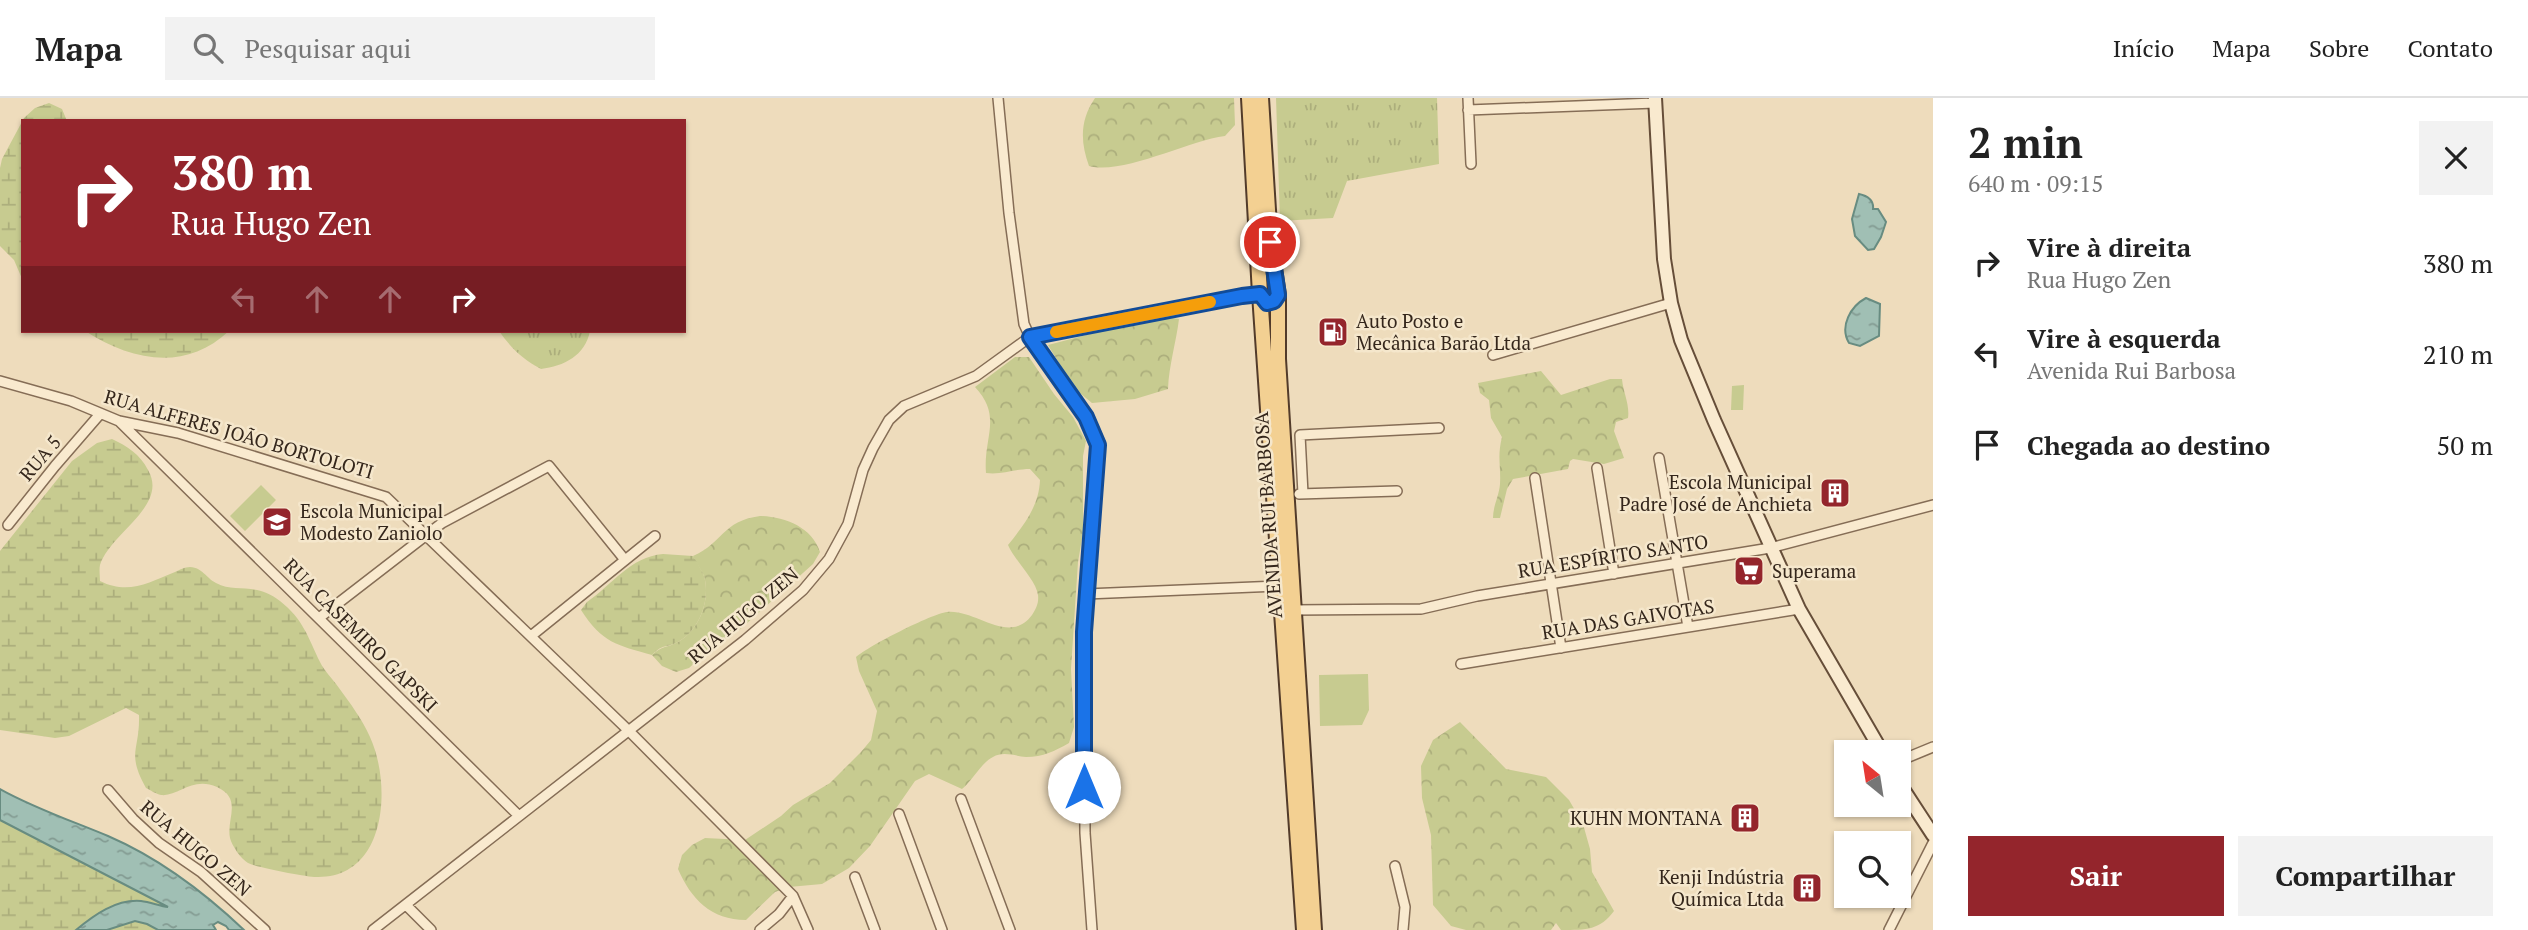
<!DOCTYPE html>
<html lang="pt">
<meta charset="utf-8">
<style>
body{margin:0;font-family:"PT Serif",serif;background:#f2f2f2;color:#222;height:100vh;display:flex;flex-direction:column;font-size:26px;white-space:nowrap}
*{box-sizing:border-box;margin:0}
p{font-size:23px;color:#767676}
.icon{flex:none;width:38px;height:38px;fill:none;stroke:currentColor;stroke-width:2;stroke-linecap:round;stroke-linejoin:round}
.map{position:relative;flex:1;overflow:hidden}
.drawer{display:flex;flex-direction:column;background:#fff;width:595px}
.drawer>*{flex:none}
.guide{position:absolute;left:21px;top:21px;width:665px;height:214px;border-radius:0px;box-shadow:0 2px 5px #0004;background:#94252c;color:#fff;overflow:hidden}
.needle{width:46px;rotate:330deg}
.controls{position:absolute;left:1834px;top:642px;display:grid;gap:14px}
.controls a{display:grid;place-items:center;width:77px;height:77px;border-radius:0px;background:#fff;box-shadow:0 2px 5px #0004;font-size:35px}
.pin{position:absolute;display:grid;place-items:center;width:60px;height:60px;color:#fff;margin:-30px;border:4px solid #fff;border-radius:50%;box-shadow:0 2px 7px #0007}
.me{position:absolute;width:77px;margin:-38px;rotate:0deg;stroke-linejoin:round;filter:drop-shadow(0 0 5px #0008)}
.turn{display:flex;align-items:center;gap:24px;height:147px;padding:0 35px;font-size:32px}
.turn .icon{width:91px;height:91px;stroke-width:2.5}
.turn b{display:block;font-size:49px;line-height:60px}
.lanes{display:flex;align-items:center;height:66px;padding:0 35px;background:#0003;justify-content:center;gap:35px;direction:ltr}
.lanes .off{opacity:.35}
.round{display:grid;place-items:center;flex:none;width:74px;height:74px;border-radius:0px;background:#f2f2f2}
.headline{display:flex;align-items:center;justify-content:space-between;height:119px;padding:0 35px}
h1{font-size:42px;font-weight:600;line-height:52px}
.primary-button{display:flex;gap:14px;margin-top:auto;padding:14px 35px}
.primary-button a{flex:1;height:80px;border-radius:0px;background:#94252c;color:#fff;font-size:28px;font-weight:600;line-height:80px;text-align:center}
.primary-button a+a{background:#f2f2f2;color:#222}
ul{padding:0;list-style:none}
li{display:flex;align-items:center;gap:21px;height:91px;padding:0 35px}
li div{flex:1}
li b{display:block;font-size:26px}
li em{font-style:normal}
header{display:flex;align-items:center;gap:42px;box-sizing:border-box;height:98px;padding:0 35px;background:#fff;border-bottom:2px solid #e0e0e0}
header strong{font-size:33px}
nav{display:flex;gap:38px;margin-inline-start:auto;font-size:24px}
.search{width:490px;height:63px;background:#f2f2f2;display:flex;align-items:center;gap:18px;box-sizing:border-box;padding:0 24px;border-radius:0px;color:#767676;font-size:26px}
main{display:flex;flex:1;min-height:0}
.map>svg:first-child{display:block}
.grass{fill:url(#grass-tufts)}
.forest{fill:url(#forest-crowns)}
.wetland{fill:url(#wetland-marsh)}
.park{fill:#c7cb90}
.water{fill:url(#water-ripples);stroke:#688c81;stroke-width:2}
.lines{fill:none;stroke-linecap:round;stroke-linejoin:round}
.street-casing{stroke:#856d56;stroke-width:12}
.secondary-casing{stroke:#664e39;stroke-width:16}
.primary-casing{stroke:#523b2a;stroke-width:18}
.street{stroke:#f9eacf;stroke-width:9}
.secondary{stroke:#f9eacf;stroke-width:12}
.primary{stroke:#f3d092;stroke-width:14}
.route-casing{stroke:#114b97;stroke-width:18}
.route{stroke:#1a73e8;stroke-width:12}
.slow{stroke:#f59e0b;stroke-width:12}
.labels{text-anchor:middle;stroke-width:5;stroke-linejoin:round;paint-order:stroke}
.poi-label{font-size:19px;fill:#34261b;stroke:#f5e7cc;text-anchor:start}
.street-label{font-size:19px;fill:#34261b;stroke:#f5e7cc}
</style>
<header>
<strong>Mapa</strong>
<div class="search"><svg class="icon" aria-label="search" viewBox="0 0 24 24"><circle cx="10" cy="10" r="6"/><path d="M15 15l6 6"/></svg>Pesquisar aqui</div>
<nav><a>Início</a><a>Mapa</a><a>Sobre</a><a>Contato</a></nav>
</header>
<main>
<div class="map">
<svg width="1933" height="832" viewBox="0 0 1933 832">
<defs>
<pattern id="grass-tufts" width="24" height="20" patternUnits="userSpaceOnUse" patternTransform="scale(1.75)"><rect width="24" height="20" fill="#c7cb90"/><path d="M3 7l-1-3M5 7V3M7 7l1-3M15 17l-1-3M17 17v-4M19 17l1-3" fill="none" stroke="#acae7c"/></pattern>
<pattern id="forest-crowns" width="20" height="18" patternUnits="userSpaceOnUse" patternTransform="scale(1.75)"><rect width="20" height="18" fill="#c7cb90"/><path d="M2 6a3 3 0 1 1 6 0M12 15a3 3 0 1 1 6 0" fill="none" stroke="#acae7c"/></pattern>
<pattern id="wetland-marsh" width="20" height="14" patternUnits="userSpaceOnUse" patternTransform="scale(1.75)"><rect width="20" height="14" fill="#c7cb90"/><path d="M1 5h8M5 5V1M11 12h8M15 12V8" fill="none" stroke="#acae7c"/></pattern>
<pattern id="water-ripples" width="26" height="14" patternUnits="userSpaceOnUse" patternTransform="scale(1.75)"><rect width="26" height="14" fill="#a0bfb4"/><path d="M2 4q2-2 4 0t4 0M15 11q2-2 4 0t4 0" fill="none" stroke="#839b92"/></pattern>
</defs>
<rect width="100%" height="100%" fill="#eedcbc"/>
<path class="grass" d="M1276,0H1437L1439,66L1347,83L1333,120L1280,123Z
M499,233H590C585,258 564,268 541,271C523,262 510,249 499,233Z"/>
<path class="forest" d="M1095,0H1234L1235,27L1225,38C1187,43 1124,77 1089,68C1080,43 1080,22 1095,0Z
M1159,218L1179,221C1176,245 1169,267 1168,291L1135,301L1092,305L1075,291L1048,247Z
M1015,259H1029L1054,296L1073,319L1086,343L1083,358V435L1078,464L1071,571L1074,629L1069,645C1055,653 1043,659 1026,659C1015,658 1003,653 993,659C983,663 972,683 962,691L929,676L915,683L870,748L849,770L822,786L789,789L775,794L746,822C711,822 691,801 678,771L682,757L692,747L705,740L745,742L781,718L793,707L830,685L861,654L871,642L877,613L859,573L856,559C869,548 931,516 947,514C976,511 1009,548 1032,517C1036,511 1039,505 1038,497C1036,482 1015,463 1008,447C1024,427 1039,408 1040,382L1030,371C1014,371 1002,377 986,375C983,339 1003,319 975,289Z
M1541,273L1561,297L1610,281H1622C1623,294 1630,307 1628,320L1616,324L1614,333L1624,360L1604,366L1573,361L1570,363L1568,371L1513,381L1507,391L1500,420H1493C1493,408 1499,398 1500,386C1501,367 1497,359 1502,339L1491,320L1489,302L1480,295L1478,285Z
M760,418C785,419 812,429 820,454L813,466L736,535L711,550L689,570L676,574L662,568L652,557C662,548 665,550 676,545C699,534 711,502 704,478C701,471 696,465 693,458C723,445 722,423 760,418Z
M1460,624L1506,671L1546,679L1569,702L1583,726L1590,751L1592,774L1614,813C1600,832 1587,832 1561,832L1556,825L1551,832H1466L1451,828L1433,807L1431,737L1422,700L1421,668L1433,642Z"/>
<path class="wetland" d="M49,5L62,11L67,23H23V183L14,162L0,148V70L2,61L24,20L35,10Z
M85,233H229C185,274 132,263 85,233Z
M112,341C127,348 140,356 148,372C169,408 110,435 100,467C99,472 100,478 100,483C128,497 148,485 175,474C179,472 185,469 190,469C203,470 205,479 216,485C236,496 255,483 280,503C303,521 308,539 320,564C324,573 333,581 339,590C350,605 362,621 370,639C392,687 387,781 316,779C307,779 255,769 248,765C241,761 232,748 230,740C226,721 243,701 217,689C192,678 178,699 161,697C156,696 150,692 146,690C126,654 140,653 139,617L126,610L69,638L55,640L0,632V453L72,363L97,345Z
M663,456L693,458C697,464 701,471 704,478C711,502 699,534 676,545C664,550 663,546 652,557C617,547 602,545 581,512L587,504C613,486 630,459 663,456Z
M0,722L171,810L140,803L121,805L105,812L76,832H0Z
M135,823L147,826L158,832H107Z"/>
<path class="park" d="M1744,287L1743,312H1731L1732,288Z
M261,387L276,402L245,433L230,418Z
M1368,576L1369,612L1362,627L1320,628L1319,577Z"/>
<path class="water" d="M1859,96C1868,98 1874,102 1873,111H1878L1886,124L1881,139L1874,151L1868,152L1855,138L1852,121Z
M1866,200L1880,206L1879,238L1860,248L1849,245C1839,228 1851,208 1866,200Z
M0,691C34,710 72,723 108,738C159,760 204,794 244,832H229L226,828L218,824L213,827L216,832H158L147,826L135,823L107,832H76C94,817 116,801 141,803C150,804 160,808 168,809L0,722Z"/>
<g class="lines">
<g class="street-casing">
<path id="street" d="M998,0L1009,115L1024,226L1030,239L1086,319L1098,347L1084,534L1085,735L1092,832
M1468,0L1471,66
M1468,12L1655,5
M1493,257L1671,205
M0,283L71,303L119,323L178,335L386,399L629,633L793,798L808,832
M119,323L519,718
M1659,360L1688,529
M1597,370L1614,476
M1535,380L1561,550
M1299,396L1397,393
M1303,396L1300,337L1439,330
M8,427L55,368L100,316
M1086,496L1279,488
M1293,512L1421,511L1477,498L1770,450L1933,407
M319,520L442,425L549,368L625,462
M531,538L655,438
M1461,566L1799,511
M1899,663L1933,649
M108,692L133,721L159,745L201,774L265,832
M961,701L1010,832
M899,716L942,832
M1395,768L1405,809L1403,832
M855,779L875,832
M406,807L431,832
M373,832L745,542L803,492L829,461L848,426L863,372L873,350L889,322L904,308L976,278L1030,239L1260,196
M760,832L779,816L793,798
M1889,832L1933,745"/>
</g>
<g class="secondary-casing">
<path id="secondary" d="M1655,0L1664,161L1671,205L1681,242L1714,322L1799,511L1882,654
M1899,685L1933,737"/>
</g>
<g class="primary-casing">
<path id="primary" d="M1249,0L1260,196L1304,832
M1261,0L1270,144L1278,197V261L1314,832"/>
</g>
<use href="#street" class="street"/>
<use href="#secondary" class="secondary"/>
<use href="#primary" class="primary"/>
</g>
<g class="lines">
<g class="route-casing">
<path id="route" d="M1084,689V534L1098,347L1086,319L1030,239L1242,198L1260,196L1267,205L1274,203L1278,197L1270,144"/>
</g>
<use href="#route" class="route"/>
<path class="slow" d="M1056,234L1210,204"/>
</g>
<defs>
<g id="fuel-square" transform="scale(1.575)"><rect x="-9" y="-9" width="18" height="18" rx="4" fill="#94252c" stroke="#f5e7cc"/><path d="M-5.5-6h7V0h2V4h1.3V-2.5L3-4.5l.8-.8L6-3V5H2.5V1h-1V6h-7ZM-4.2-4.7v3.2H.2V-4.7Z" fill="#fff"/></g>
<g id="building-square" transform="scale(1.575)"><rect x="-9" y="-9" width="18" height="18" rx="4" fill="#94252c" stroke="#f5e7cc"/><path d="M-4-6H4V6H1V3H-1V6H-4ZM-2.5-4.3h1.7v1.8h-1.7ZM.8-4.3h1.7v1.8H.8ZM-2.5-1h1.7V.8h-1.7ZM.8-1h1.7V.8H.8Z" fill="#fff"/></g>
<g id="school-square" transform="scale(1.575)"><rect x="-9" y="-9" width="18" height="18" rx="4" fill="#94252c" stroke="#f5e7cc"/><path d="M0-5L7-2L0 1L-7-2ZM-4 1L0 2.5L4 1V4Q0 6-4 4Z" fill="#fff"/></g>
<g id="supermarket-square" transform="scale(1.575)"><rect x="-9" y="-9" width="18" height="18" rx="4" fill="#94252c" stroke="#f5e7cc"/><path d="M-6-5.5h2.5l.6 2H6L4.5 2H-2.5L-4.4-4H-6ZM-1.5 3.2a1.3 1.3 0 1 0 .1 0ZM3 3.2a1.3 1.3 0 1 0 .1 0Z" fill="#fff"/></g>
</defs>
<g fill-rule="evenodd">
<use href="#fuel-square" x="1333" y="234"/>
<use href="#building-square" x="1835" y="395"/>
<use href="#school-square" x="277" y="424"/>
<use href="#supermarket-square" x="1749" y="473"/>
<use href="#building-square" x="1745" y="720"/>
<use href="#building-square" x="1807" y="790"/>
</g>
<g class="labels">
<g class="poi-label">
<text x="1356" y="230">Auto Posto e<tspan x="1356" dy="22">Mecânica Barão Ltda</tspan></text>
<text x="1812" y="391" text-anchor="end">Escola Municipal<tspan x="1812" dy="22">Padre José de Anchieta</tspan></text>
<text x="300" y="420">Escola Municipal<tspan x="300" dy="22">Modesto Zaniolo</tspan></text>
<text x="1772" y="480">Superama</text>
<text x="1722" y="727" text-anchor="end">KUHN MONTANA</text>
<text x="1784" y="786" text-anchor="end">Kenji Indústria<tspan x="1784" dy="22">Química Ltda</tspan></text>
</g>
<g class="street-label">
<text transform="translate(239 336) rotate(16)" y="7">RUA ALFERES JOÃO BORTOLOTI</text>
<text transform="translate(40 360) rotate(-50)" y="7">RUA 5</text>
<text transform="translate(1268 417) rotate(-94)" y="7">AVENIDA RUI BARBOSA</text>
<text transform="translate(1613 458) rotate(-9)" y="7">RUA ESPÍRITO SANTO</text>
<text transform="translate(743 517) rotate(-40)" y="7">RUA HUGO ZEN</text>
<text transform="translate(1628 521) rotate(-9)" y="7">RUA DAS GAIVOTAS</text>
<text transform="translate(361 537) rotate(45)" y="7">RUA CASEMIRO GAPSKI</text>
<text transform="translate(196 750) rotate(40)" y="7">RUA HUGO ZEN</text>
</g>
</g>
</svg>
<div class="controls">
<a><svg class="needle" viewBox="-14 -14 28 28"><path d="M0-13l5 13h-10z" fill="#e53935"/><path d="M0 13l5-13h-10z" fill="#767676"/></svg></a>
<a><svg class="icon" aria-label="search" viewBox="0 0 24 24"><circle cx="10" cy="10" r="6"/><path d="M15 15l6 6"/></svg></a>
</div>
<div class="pin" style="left:1270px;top:144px;background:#d93025"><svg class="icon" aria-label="arrive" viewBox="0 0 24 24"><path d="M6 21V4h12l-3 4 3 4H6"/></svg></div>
<svg class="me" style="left:1084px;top:689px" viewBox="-20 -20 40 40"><circle r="19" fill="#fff"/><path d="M0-13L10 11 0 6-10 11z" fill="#1a73e8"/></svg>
<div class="guide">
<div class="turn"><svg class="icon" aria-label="right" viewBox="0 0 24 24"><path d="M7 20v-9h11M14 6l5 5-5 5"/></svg><div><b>380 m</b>Rua Hugo Zen</div></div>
<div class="lanes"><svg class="icon off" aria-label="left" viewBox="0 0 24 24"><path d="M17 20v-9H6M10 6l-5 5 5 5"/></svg><svg class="icon off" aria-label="ahead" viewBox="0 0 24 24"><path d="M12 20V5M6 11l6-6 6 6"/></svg><svg class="icon off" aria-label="ahead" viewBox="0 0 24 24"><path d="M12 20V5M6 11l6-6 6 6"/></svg><svg class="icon" aria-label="right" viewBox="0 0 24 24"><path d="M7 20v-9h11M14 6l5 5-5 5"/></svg></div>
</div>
</div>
<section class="drawer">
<div class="headline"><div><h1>2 min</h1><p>640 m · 09:15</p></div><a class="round"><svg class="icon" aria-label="close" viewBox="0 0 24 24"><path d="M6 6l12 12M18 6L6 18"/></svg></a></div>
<ul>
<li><svg class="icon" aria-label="right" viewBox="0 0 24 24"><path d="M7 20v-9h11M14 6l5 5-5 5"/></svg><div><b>Vire à direita</b><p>Rua Hugo Zen</p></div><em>380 m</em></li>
<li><svg class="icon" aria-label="left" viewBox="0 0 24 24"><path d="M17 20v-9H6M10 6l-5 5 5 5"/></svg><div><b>Vire à esquerda</b><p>Avenida Rui Barbosa</p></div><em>210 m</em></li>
<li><svg class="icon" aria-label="arrive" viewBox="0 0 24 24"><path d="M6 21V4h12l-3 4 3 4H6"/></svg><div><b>Chegada ao destino</b></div><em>50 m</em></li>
</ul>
<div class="primary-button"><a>Sair</a><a>Compartilhar</a></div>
</section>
</main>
